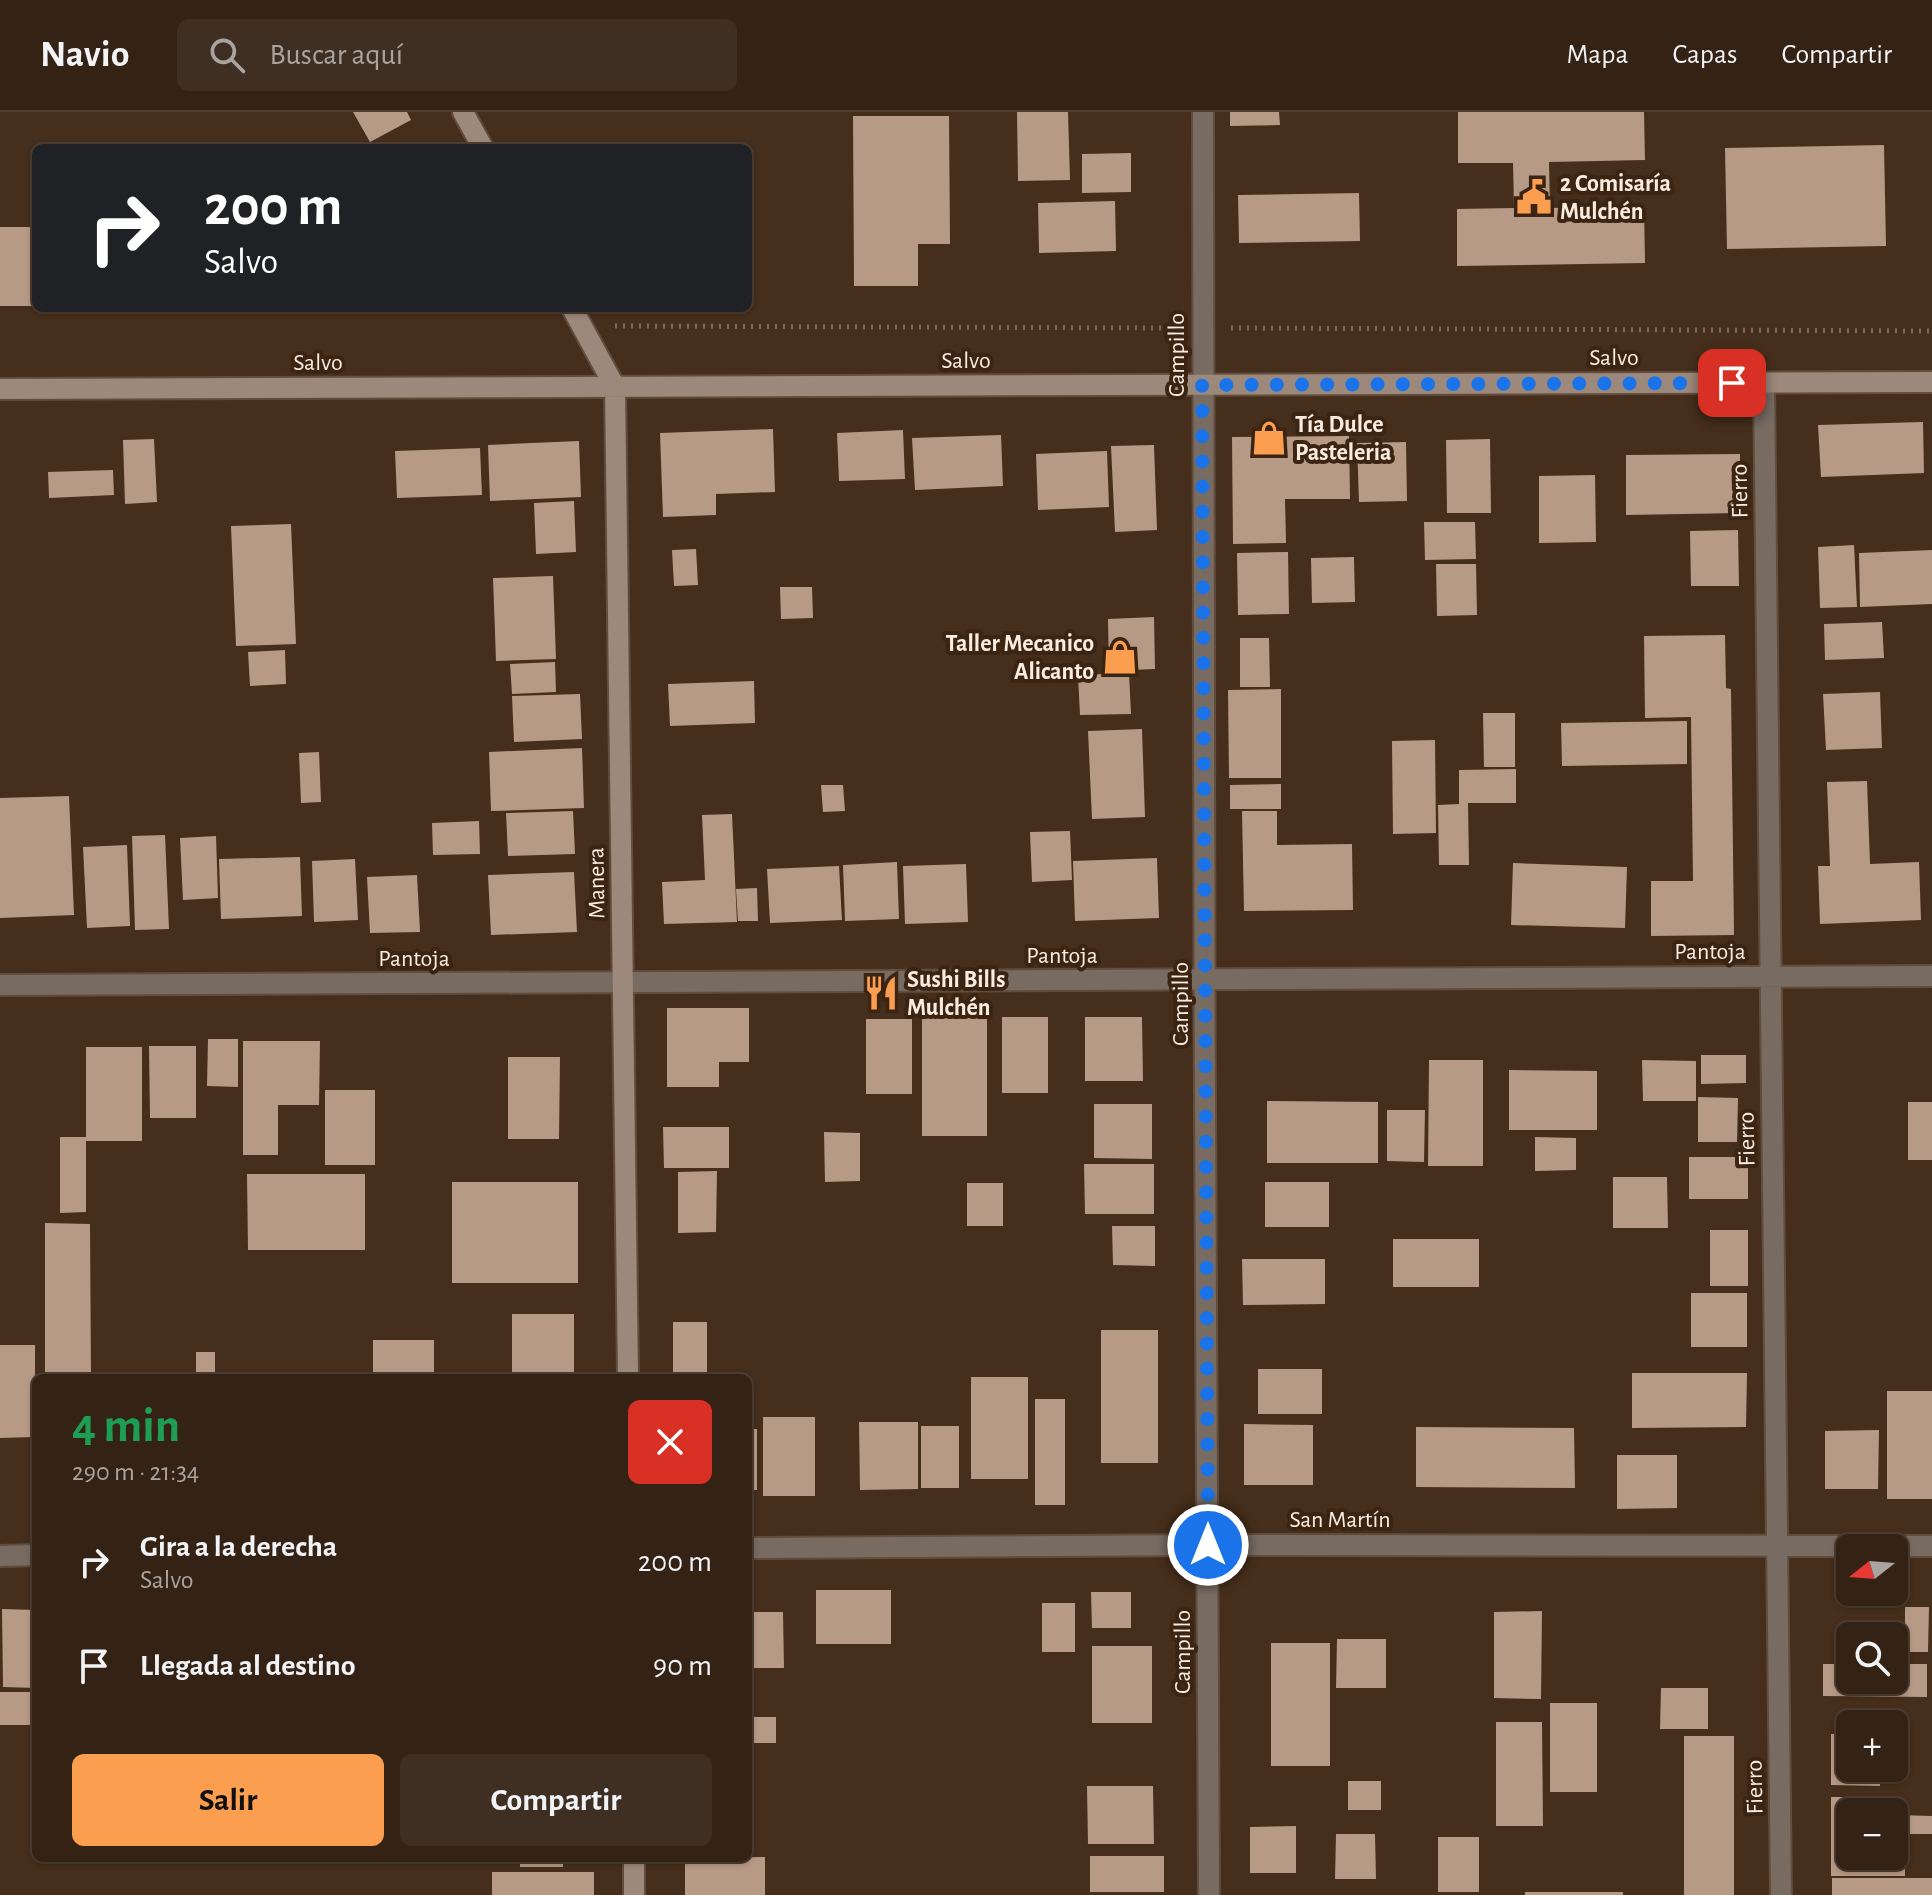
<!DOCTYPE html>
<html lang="es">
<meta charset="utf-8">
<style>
body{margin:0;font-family:"Alegreya Sans",sans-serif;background:#3f2f22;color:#f1f3f6;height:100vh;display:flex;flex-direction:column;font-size:30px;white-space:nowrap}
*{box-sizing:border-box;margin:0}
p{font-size:26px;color:#a9a4a0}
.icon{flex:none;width:44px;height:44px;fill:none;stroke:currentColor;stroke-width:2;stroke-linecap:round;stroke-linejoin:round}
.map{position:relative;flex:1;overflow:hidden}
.panel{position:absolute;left:32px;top:1262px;width:720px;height:488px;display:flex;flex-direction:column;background:#342214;border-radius:12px;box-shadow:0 2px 6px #0004,0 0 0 2px #4e3f34}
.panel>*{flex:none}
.guide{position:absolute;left:32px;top:32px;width:720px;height:168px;border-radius:12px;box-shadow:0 2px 6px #0004,0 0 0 2px #4e3f34;background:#202124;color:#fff;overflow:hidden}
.needle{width:52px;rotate:253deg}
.buttons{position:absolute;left:1836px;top:1422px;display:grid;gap:16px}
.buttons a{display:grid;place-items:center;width:72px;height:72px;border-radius:12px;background:#342214;box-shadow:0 2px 6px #0004,0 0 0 2px #4e3f34;font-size:40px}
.pin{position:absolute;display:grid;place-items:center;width:68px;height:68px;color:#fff;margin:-34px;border-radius:16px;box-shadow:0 4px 12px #0006}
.me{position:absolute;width:88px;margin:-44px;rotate:0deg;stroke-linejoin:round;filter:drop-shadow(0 0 6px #0008)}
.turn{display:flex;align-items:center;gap:28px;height:168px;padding:0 40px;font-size:36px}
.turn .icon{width:104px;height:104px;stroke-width:2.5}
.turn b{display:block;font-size:56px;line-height:68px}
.round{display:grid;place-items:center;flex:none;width:84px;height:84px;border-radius:12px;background:#3f2f22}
.headline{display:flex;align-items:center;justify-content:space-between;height:136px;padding:0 40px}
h1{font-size:48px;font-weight:700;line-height:60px;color:#1e9e55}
.primary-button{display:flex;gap:16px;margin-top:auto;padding:16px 40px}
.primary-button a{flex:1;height:92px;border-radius:12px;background:#fb9e50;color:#111;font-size:32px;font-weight:700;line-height:92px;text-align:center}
.primary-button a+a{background:#3f2f22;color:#f1f3f6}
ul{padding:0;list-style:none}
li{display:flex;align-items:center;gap:24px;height:104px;padding:0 40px}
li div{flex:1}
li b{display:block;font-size:30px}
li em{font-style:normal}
header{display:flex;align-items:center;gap:48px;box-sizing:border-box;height:112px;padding:0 40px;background:#342214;border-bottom:2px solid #4e3f34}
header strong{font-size:38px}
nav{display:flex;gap:44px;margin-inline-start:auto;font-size:28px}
.search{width:560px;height:72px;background:#3f2f22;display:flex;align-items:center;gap:20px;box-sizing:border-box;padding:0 28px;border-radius:12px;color:#a9a4a0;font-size:30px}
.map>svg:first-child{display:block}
.building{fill:#b79a85}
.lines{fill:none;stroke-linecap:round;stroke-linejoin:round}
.minor-casing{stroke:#624c3b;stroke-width:24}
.secondary-casing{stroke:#624c3b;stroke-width:24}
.path{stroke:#7f6a5a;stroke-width:5;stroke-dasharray:2 6;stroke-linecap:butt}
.minor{stroke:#776b62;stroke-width:20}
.secondary{stroke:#9d897b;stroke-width:20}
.route{stroke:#1a73e8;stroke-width:14;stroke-dasharray:0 25.2}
.labels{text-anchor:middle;stroke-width:8;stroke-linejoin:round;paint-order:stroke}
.poi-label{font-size:24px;font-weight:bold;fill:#fbece0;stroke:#3b2411;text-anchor:start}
.street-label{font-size:24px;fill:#fbece0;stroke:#3b2411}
</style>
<header>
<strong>Navio</strong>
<div class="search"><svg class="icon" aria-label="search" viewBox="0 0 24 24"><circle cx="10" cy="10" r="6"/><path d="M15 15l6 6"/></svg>Buscar aquí</div>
<nav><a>Mapa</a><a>Capas</a><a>Compartir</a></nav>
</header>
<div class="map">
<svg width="1932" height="1783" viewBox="0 0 1932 1783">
<rect width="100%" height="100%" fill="#452e1b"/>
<path class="building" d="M353,0H407L411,8L370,30Z
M1017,0H1068L1070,68L1018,69Z
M1230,0H1279L1280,13L1230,14Z
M1458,0H1644L1645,48L1549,50L1550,96L1644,94L1645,151L1457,154V97L1514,96L1513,51H1458Z
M853,4H949L950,132H918V174H854Z
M1884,33L1886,134L1727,137L1725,36Z
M1131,41V80L1082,81V42Z
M1359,81L1360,129L1239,131L1238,83Z
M1115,89L1116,139L1039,141L1038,91Z
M0,115H36V194H0Z
M1923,310L1924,361L1821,365L1818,313Z
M773,317L775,380L716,382V403L663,405L660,321Z
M903,318L905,367L839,369L837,321Z
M1001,323L1003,374L915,378L912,326Z
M1349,324L1350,387H1285L1286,431L1233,432L1232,325Z
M154,327L157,390L125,392L123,328Z
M1490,327L1491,401H1447L1446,328Z
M579,329L581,385L490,389L488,333Z
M1406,330L1407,389L1359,390L1357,331Z
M1154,333L1157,418L1115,420L1111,334Z
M480,336L482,383L397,386L395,339Z
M1107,339L1109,395L1038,398L1036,342Z
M1740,342V401L1626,403V343Z
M113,358L114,383L49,386L48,360Z
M1595,363L1596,430L1539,431V364Z
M574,389L576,440L536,442L534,391Z
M1424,410H1475L1476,447L1425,448Z
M291,412L296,532L236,534L231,414Z
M1738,418L1739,474H1691L1690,419Z
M1854,433L1857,495L1820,496L1818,435Z
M696,437L698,473L674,474L672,438Z
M1932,438V492L1860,495L1859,441Z
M1288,440L1289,502L1238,503L1237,441Z
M1354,445L1355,490L1312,491L1311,446Z
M1436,452H1476L1477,503L1437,504Z
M553,464L556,547L496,549L493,466Z
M780,475H812L813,506L781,507Z
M1154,505L1155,557L1109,559L1108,507Z
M1882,510L1884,546L1825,548L1824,512Z
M1725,523L1726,576L1731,577L1734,823L1651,824V769H1693L1691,605L1645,606L1644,524Z
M1240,526H1269L1270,575H1240Z
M285,538L286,572L250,574L248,540Z
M555,550L556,580L512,582L510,552Z
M1129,561L1131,602L1080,603L1078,563Z
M754,569L755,611L670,614L668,572Z
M1281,577V666H1229L1228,578Z
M1880,580L1882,636L1826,638L1823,582Z
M580,582L582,627L514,630L512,584Z
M1483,601H1515V655H1484Z
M1687,609V652L1562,654L1561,611Z
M1142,617L1145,705L1092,707L1088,619Z
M1435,628L1436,721L1393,722L1392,629Z
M582,636L584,696L491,699L489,640Z
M319,640L321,690L301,691L299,641Z
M1516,657V691H1468L1469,753H1439L1438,693L1459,692V658Z
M1867,669L1870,752L1919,750L1921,808L1820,812L1818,754H1830L1827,670Z
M1281,672V697H1230V673Z
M821,673H843L845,699L823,700Z
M69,684L74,803L0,806V686Z
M573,699L575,742L508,744L506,701Z
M1242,699H1277V733L1352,732L1353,798L1244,799Z
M732,702L737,810L664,812L662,770L705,768L702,703Z
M479,709L480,742L433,743L432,711Z
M1070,719L1072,768L1032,770L1030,720Z
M165,723L169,817L135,818L132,724Z
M216,724L218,786L183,788L180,726Z
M127,733L130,814L87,816L83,735Z
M300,745L302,804L221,807L219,747Z
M1157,746L1159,806L1075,809L1073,749Z
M355,747L358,808L314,810L312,749Z
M897,750L899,807L845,809L843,753Z
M1513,751L1627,755L1625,816L1511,813Z
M966,752L968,810L905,812L903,754Z
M839,754L842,808L770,811L767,757Z
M574,760L577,820L491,823L488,763Z
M417,763L420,820L370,821L367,765Z
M757,776L758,809H738L736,777Z
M667,896H749V950H719V975H667Z
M1002,905H1048V981H1002Z
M1085,905H1142L1143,969H1085Z
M922,906H987V1024H922Z
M866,907H912V982H866Z
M208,927H238V975L207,974Z
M243,929H320L319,993H278V1043H243Z
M149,934H196V1006H150Z
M86,935H142V1029H86V1100L60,1101V1025H86Z
M1701,943H1746V971L1701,972Z
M508,945H560L559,1027H508Z
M1429,948H1483V1054H1428Z
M1642,948L1696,949V989H1643Z
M1509,958L1597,959V1018H1509Z
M325,978H375V1053H325Z
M1698,985L1738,986L1737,1030H1698Z
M1267,989L1378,990V1051H1267Z
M1908,990H1932V1048H1908Z
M1094,992H1152V1047L1094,1046Z
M1387,998H1425L1424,1050L1387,1049Z
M663,1015H729V1056H664Z
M824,1020L860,1021V1069L825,1070Z
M1535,1025L1576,1026V1058L1535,1059Z
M1689,1045H1748V1087H1689Z
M1084,1052H1154V1102H1085Z
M717,1059L716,1120L678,1121V1060Z
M247,1062H365V1138H248Z
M1613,1065H1667L1668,1116H1613Z
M452,1070H578V1171H452Z
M1265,1070H1329V1115H1265Z
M967,1071H1003V1114H967Z
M45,1111L90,1112L91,1266H45Z
M1112,1114H1155V1154L1113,1153Z
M1710,1118H1748V1174H1710Z
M1393,1127H1479V1175H1393Z
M1242,1147H1325V1192L1243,1193Z
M1691,1181H1747V1235H1691Z
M512,1202H574V1266H512Z
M673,1210H707V1266H673Z
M1101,1218H1158V1351H1101Z
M373,1228H434V1266H373Z
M0,1233H35V1325L0,1326Z
M196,1240H215V1266H196Z
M1258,1257H1322V1302H1258Z
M1632,1261H1747L1746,1315L1632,1316Z
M971,1265H1028V1367H971Z
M1887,1279H1932V1387H1887Z
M1035,1287H1065V1393H1035Z
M763,1305H815V1384H763Z
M859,1310H918V1377L860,1378Z
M1244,1312L1313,1313V1373H1244Z
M921,1314H959V1376H921Z
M1416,1315L1574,1316L1575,1376L1416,1375Z
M748,1317H757V1378H748Z
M1879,1318L1878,1377H1825V1319Z
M1617,1343H1677V1396L1617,1397Z
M816,1478H891V1532H816Z
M1091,1480H1131V1516H1092Z
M1042,1491H1075V1540H1042Z
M1905,1495H1929L1928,1540H1905Z
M2,1497L36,1498V1576L3,1575Z
M1542,1499L1541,1587L1494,1586V1500Z
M748,1500H783L784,1556H748Z
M1337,1527H1386V1576H1336Z
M1271,1531H1330V1654H1271Z
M1092,1534H1152V1611H1092Z
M1823,1552H1850V1568H1894V1552H1927V1585L1823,1584Z
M1661,1576H1708V1617H1660Z
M0,1580H36V1613H0Z
M1550,1591H1597V1680H1550Z
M753,1605H776V1631H753Z
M1496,1610H1542L1543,1714H1496Z
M1831,1622H1850V1656H1880V1674L1831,1673Z
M1684,1624H1734V1783H1684Z
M1348,1669H1381V1698H1348Z
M1087,1674H1153L1154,1732H1088Z
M1831,1685H1896V1700H1850V1744H1894V1723H1905V1764H1831Z
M1899,1703L1932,1704V1722H1899Z
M1296,1714V1761H1250V1715Z
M1336,1722H1375L1376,1767H1335Z
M1438,1725H1479V1780H1438Z
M1090,1744H1164V1780H1090Z
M765,1745V1783H685V1746Z
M520,1746H563V1755H520Z
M492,1760H594V1783H492Z
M1832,1766H1932V1783H1832Z
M1525,1780H1623V1783H1525Z"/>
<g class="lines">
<g class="minor-casing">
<path id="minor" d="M1203,0C1200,594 1208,1189 1209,1783
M1764,271L1781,1783
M0,873L1932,864
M748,1436L1208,1433L1932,1434
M0,1444L36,1443"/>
</g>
<g class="secondary-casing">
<path id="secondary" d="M463,0L483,36
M572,196L615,275L628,1266
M0,277L1932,270
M634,1746V1783"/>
</g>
<path class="path" d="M615,214L1173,216
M1231,216L1932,219"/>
<use href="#minor" class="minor"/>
<use href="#secondary" class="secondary"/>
</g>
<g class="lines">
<path class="route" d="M1208,1433L1202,273L1732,271"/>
</g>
<defs>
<g id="civic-bare" transform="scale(2.76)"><path d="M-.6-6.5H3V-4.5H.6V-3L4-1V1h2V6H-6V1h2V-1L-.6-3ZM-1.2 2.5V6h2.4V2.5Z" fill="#fb9e50" stroke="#3b2411" stroke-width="2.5" paint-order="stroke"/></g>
<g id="shop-bare" transform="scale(2.76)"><path d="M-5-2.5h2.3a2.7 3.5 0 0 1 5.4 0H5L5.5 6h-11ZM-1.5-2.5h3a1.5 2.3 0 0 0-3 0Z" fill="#fb9e50" stroke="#3b2411" stroke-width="2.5" paint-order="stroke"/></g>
<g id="restaurant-bare" transform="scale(2.76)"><path d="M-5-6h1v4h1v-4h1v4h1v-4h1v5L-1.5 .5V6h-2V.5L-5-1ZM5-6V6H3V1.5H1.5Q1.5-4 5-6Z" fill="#fb9e50" stroke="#3b2411" stroke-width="2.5" paint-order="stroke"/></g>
</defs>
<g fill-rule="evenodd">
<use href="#civic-bare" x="1534" y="85"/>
<use href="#shop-bare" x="1269" y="326"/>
<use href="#shop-bare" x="1120" y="545"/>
<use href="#restaurant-bare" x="881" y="881"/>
</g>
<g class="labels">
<g class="poi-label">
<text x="1560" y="79">2 Comisaría<tspan x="1560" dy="28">Mulchén</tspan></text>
<text x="1295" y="320">Tía Dulce<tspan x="1295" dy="28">Pasteleria</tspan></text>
<text x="1094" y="539" text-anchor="end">Taller Mecanico<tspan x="1094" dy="28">Alicanto</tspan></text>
<text x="907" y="875">Sushi Bills<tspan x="907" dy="28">Mulchén</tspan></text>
</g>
<g class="street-label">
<text transform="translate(1176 243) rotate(-90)" y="8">Campillo</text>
<text x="1614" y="253">Salvo</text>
<text x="966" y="256">Salvo</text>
<text x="318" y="258">Salvo</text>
<text transform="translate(1739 379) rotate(-91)" y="8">Fierro</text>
<text transform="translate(596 771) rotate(-91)" y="8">Manera</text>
<text x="1710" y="847">Pantoja</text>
<text x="1062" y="851">Pantoja</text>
<text x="414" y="854">Pantoja</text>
<text transform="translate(1180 892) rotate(-90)" y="8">Campillo</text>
<text transform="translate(1746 1027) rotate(-91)" y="8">Fierro</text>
<text x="1340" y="1415">San Martín</text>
<text transform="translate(1182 1540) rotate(-90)" y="8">Campillo</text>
<text transform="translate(1754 1675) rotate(-91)" y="8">Fierro</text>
</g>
</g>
</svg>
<div class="buttons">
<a><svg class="needle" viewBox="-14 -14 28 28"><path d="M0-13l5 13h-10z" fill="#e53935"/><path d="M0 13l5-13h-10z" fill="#a9a4a0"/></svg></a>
<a><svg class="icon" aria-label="search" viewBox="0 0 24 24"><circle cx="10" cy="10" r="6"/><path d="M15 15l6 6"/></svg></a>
<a>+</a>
<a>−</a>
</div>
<div class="pin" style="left:1732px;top:271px;background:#d93025"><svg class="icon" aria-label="arrive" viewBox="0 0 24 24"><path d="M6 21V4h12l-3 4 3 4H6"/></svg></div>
<svg class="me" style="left:1208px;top:1433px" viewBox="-20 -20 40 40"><circle r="17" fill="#1a73e8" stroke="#fff" stroke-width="3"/><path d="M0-11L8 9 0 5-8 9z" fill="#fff"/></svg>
<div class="guide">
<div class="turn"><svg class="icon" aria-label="right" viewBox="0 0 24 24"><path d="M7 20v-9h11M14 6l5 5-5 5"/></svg><div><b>200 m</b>Salvo</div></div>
</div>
<section class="panel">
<div class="headline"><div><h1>4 min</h1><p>290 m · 21:34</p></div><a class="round" style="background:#d93025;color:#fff"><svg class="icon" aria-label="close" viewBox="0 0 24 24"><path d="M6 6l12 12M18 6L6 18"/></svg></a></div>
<ul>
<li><svg class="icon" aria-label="right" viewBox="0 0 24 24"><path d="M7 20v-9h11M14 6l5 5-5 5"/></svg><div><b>Gira a la derecha</b><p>Salvo</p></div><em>200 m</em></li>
<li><svg class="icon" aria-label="arrive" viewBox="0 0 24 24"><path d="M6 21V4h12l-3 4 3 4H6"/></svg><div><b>Llegada al destino</b></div><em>90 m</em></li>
</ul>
<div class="primary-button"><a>Salir</a><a>Compartir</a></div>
</section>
</div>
